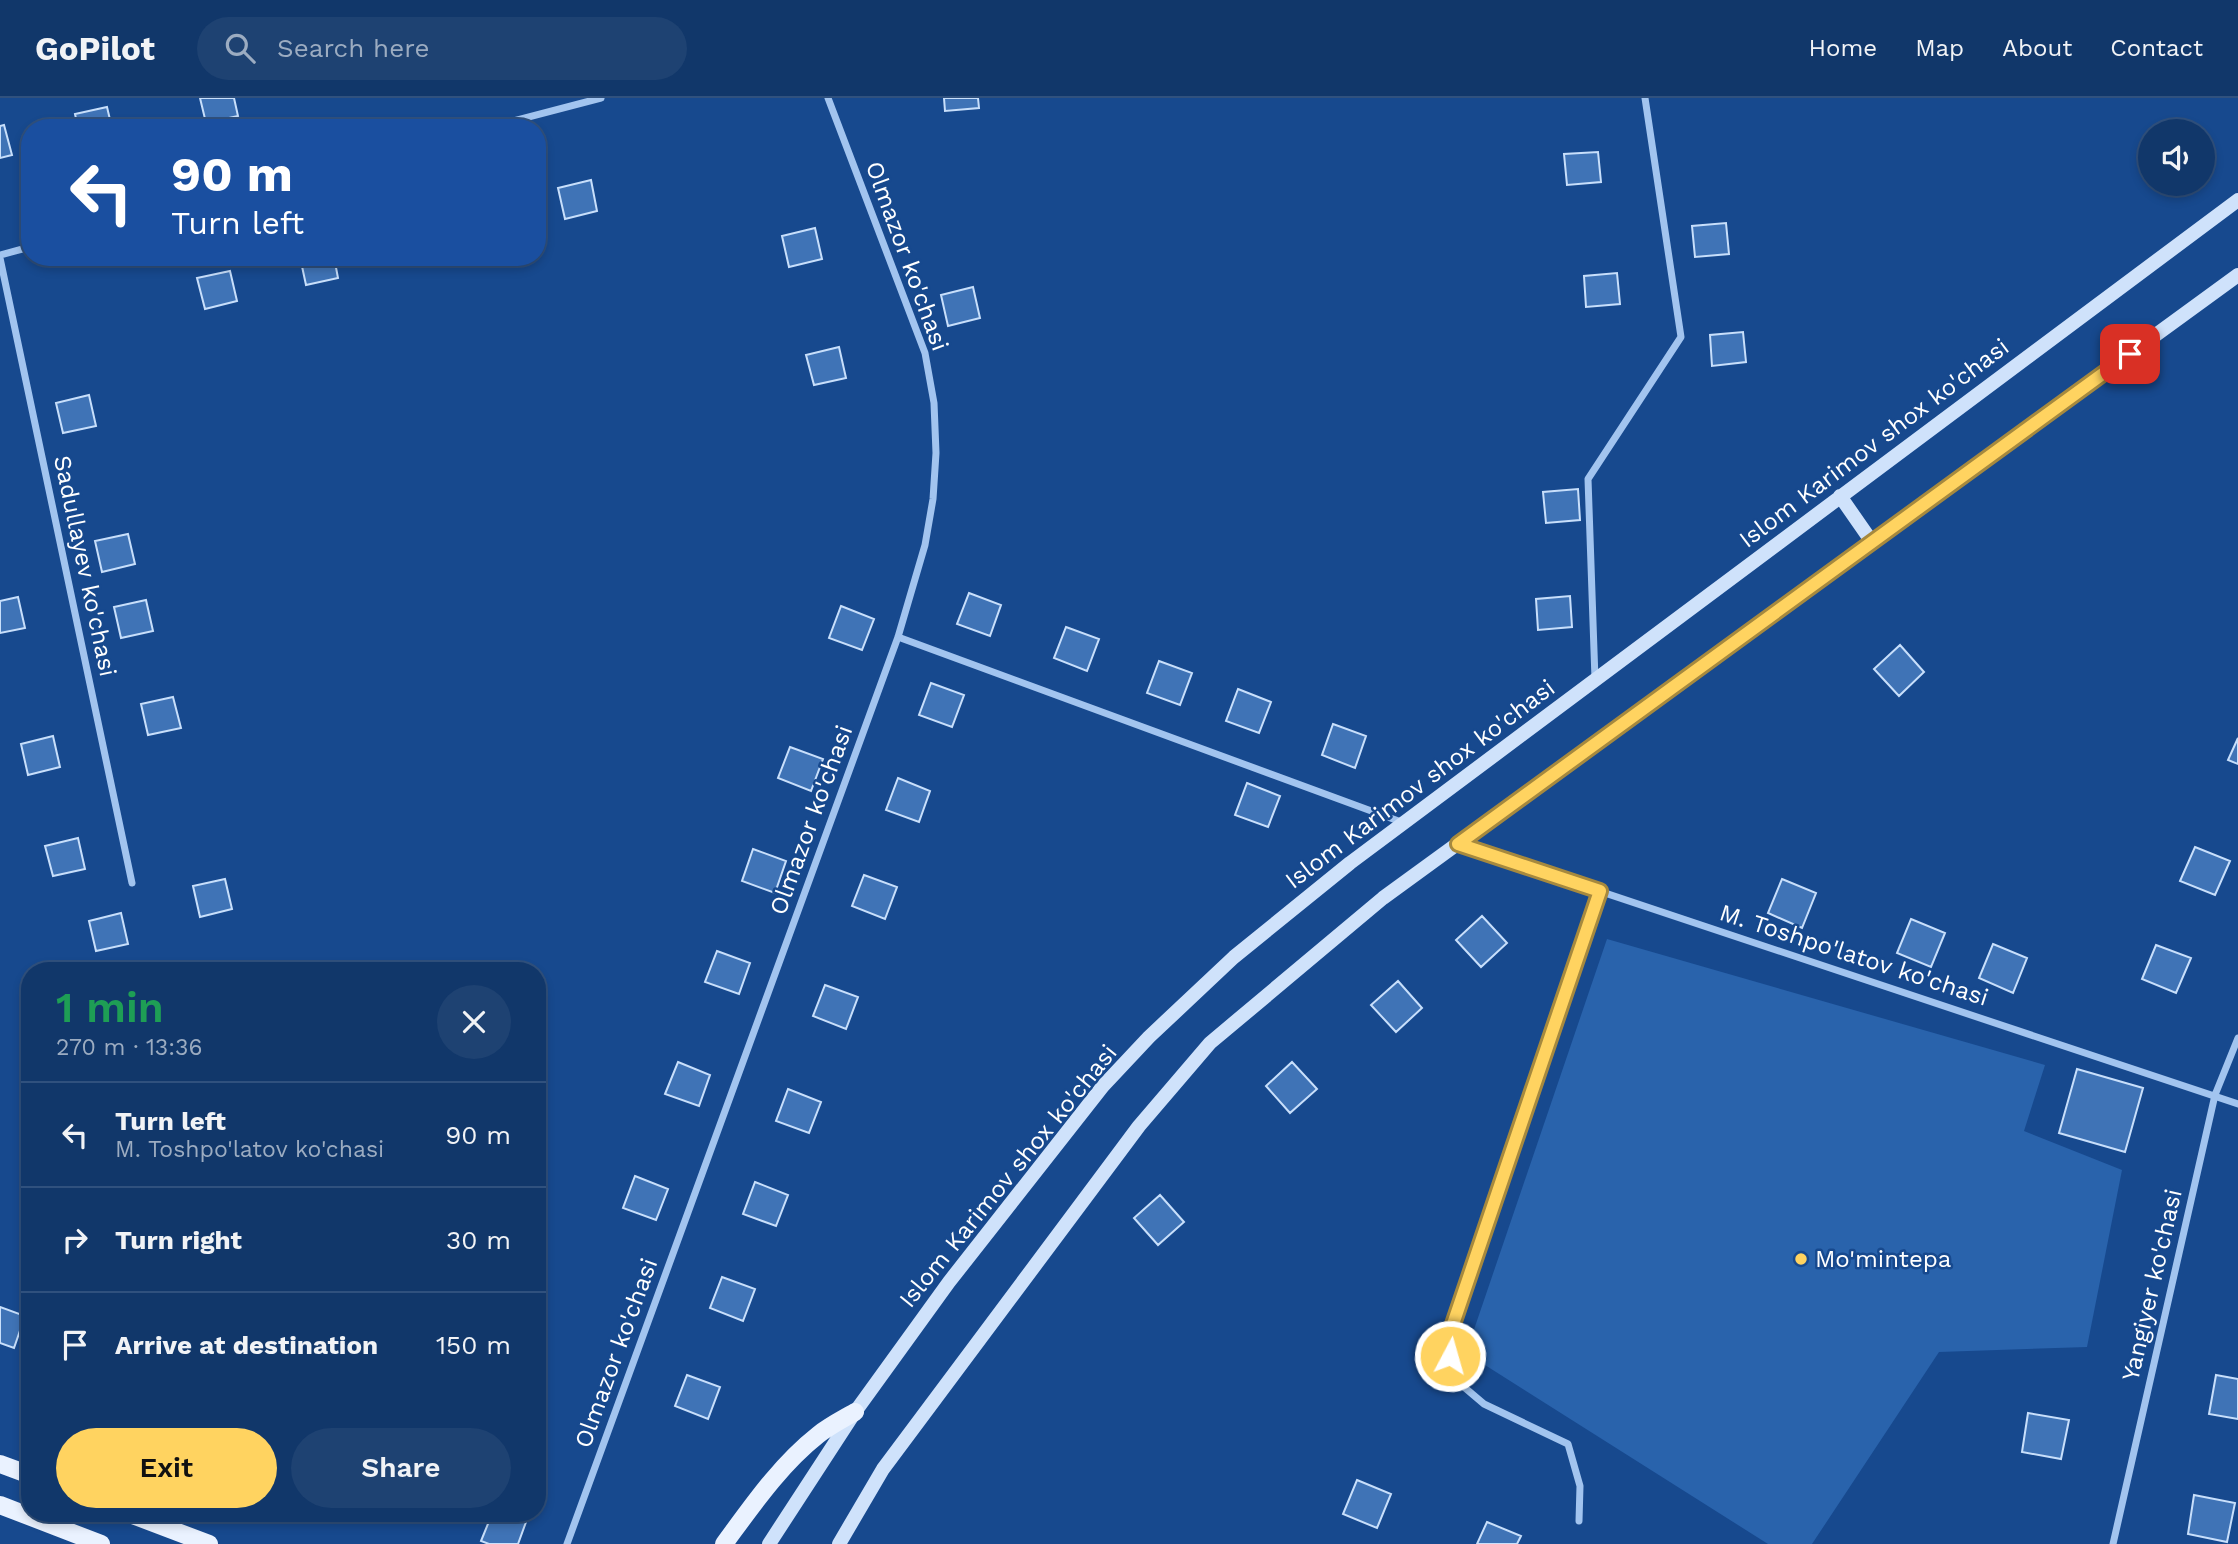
<!DOCTYPE html>
<meta charset="utf-8">
<style>
body{margin:0;font-family:"Work Sans",sans-serif;background:#1e4272;color:#f1f3f6;height:100vh;display:flex;flex-direction:column;font-size:26px;white-space:nowrap}
*{box-sizing:border-box;margin:0}
p{font-size:23px;color:#9cacc1}
.icon{flex:none;width:38px;height:38px;fill:none;stroke:currentColor;stroke-width:2;stroke-linecap:round;stroke-linejoin:round}
.map{position:relative;flex:1;overflow:hidden}
.sheet{position:absolute;left:21px;top:864px;width:525px;height:560px;display:flex;flex-direction:column;background:#11376a;border-radius:28px;box-shadow:0 4px 10px #0003,0 0 0 2px #30517e}
.sheet>*{flex:none}
.hud{position:absolute;left:21px;top:21px;width:525px;height:147px;border-radius:28px;box-shadow:0 4px 10px #0003,0 0 0 2px #30517e;background:#1a4fa0;color:#fff;overflow:hidden}
.controls{position:absolute;left:2138px;top:21px;display:grid;gap:14px}
.controls a{display:grid;place-items:center;width:77px;height:77px;border-radius:50%;background:#11376a;box-shadow:0 4px 10px #0003,0 0 0 2px #30517e;font-size:35px}
.pin{position:absolute;display:grid;place-items:center;width:60px;height:60px;color:#fff;margin:-30px;border-radius:14px;box-shadow:0 4px 10px #0006}
.me{position:absolute;width:77px;margin:-38px;rotate:6deg;stroke-linejoin:round;filter:drop-shadow(0 0 5px #0008)}
.turn{display:flex;align-items:center;gap:24px;height:147px;padding:0 35px;font-size:32px}
.turn .icon{width:91px;height:91px;stroke-width:2.5}
.turn b{display:block;font-size:49px;line-height:60px}
.round{display:grid;place-items:center;flex:none;width:74px;height:74px;border-radius:37px;background:#1e4272}
.overview{display:flex;align-items:center;justify-content:space-between;height:119px;padding:0 35px}
h1{font-size:42px;font-weight:600;line-height:52px;color:#1e9e55}
.primary-button{display:flex;gap:14px;margin-top:auto;padding:14px 35px}
.primary-button a{flex:1;height:80px;border-radius:42px;background:#ffd360;color:#111;font-size:28px;font-weight:600;line-height:80px;text-align:center}
.primary-button a+a{background:#1e4272;color:#f1f3f6}
ul{padding:0;list-style:none}
li{display:flex;align-items:center;gap:21px;height:105px;padding:0 35px;border-top:2px solid #30517e}
li div{flex:1}
li b{display:block;font-size:26px}
li em{font-style:normal}
header{display:flex;align-items:center;gap:42px;box-sizing:border-box;height:98px;padding:0 35px;background:#11376a;border-bottom:2px solid #30517e}
header strong{font-size:33px}
nav{display:flex;gap:38px;margin-inline-start:auto;font-size:24px}
.search{width:490px;height:63px;background:#1e4272;display:flex;align-items:center;gap:18px;box-sizing:border-box;padding:0 24px;border-radius:38px;color:#9cacc1;font-size:26px}
.map>svg:first-child{display:block}
.green{fill:#2963ac}
.building{fill:#3f73b6;stroke:#c8dffb;stroke-width:2}
.lines{fill:none;stroke-linecap:round;stroke-linejoin:round}
.minor{stroke:#a2c4ef;stroke-width:7}
.secondary{stroke:#cfe2fb;stroke-width:14}
.primary{stroke:#eaf2ff;stroke-width:18}
.route-casing{stroke:#a6893e;stroke-width:18}
.route{stroke:#ffd360;stroke-width:12}
.poi-dot{fill:#ffd360;stroke:#17498e;stroke-width:2.5}
.labels{text-anchor:middle;stroke-width:5;stroke-linejoin:round;paint-order:stroke}
.street-label{font-size:24px;fill:#fff;stroke:#17498e}
.poi-label{font-size:24px;fill:#fff;stroke:#17498e;text-anchor:start}
</style>
<header>
<strong>GoPilot</strong>
<div class="search"><svg class="icon" aria-label="search" viewBox="0 0 24 24"><circle cx="10" cy="10" r="6"/><path d="M15 15l6 6"/></svg>Search here</div>
<nav><a>Home</a><a>Map</a><a>About</a><a>Contact</a></nav>
</header>
<div class="map">
<svg width="2238" height="1446" viewBox="0 0 2238 1446">
<rect width="100%" height="100%" fill="#17498e"/>
<path class="green" d="M1607,841L2045,967L2024,1033L2122,1072L2087,1249L1939,1254L1812,1446H1768L1466,1255Z"/>
<path class="building" d="M200,0H234L238,18L206,25Z
M944,0H978L979,10L945,13Z
M107,9L112,30H78L75,16Z
M4,27L12,57L0,60V28Z
M1598,54L1601,84L1567,87L1564,56Z
M591,82L597,113L565,121L558,90Z
M1726,125L1729,156L1695,159L1692,128Z
M815,130L822,161L789,169L782,138Z
M300,159H334L338,180L306,187Z
M230,173L237,203L205,211L197,180Z
M1617,175L1620,206L1586,209L1584,178Z
M973,189L980,220L948,228L941,197Z
M1743,234L1746,264L1712,268L1710,237Z
M839,249L846,280L814,287L806,257Z
M89,297L96,328L63,335L56,305Z
M1578,391L1580,422L1546,425L1543,394Z
M128,436L135,466L102,474L95,443Z
M969,495L1001,507L990,538L957,526Z
M1570,498L1572,529L1538,532L1536,501Z
M18,499L25,530L0,535V503Z
M146,502L153,533L121,540L114,509Z
M841,508L874,521L862,552L829,540Z
M1066,529L1099,541L1087,573L1054,560Z
M1900,547L1924,574L1899,598L1874,571Z
M1159,563L1192,575L1180,607L1147,595Z
M931,585L964,597L952,629L919,617Z
M1238,591L1271,604L1259,635L1226,623Z
M173,599L181,630L148,637L141,606Z
M1333,626L1366,638L1355,670L1322,657Z
M53,638L60,669L28,677L21,646Z
M2238,640V666L2228,662Z
M790,649L823,661L811,693L778,680Z
M898,680L930,693L919,724L886,712Z
M1247,685L1280,698L1268,729L1235,717Z
M78,740L85,771L53,778L45,748Z
M2195,749L2230,763L2215,797L2180,783Z
M753,751L786,763L775,795L742,783Z
M864,777L897,789L885,821L852,808Z
M225,781L232,811L200,819L193,788Z
M1782,781L1816,795L1802,830L1768,815Z
M121,815L128,846L96,853L89,823Z
M1482,818L1507,845L1481,869L1456,842Z
M1911,821L1945,835L1931,869L1897,855Z
M1993,846L2027,860L2013,895L1979,880Z
M2156,847L2191,860L2176,895L2142,881Z
M717,853L750,865L739,896L705,884Z
M1398,883L1422,910L1396,934L1371,907Z
M825,887L858,899L846,931L813,918Z
M678,964L710,977L699,1008L665,996Z
M1292,964L1317,991L1290,1015L1266,988Z
M2077,971L2143,990L2125,1054L2059,1035Z
M788,991L821,1004L809,1035L776,1023Z
M635,1078L668,1091L656,1122L623,1110Z
M755,1084L788,1097L776,1128L743,1116Z
M1160,1097L1184,1124L1158,1147L1134,1120Z
M722,1179L755,1191L743,1223L710,1210Z
M0,1209L25,1218L14,1250L0,1245Z
M687,1277L720,1289L708,1321L675,1308Z
M2216,1277L2238,1281V1321L2209,1316Z
M2028,1315L2069,1322L2061,1361L2022,1354Z
M1357,1382L1391,1396L1377,1430L1343,1416Z
M2194,1397L2235,1405L2227,1444L2188,1436Z
M492,1416H504L526,1424L518,1446H489L481,1443Z
M1487,1424L1521,1438L1517,1446H1477Z"/>
<g class="lines">
<path class="minor" d="M487,30L601,0
M0,157L30,149
M0,160L132,785
M898,539L1404,725
M1595,581L1588,381L1681,239L1645,0
M1458,746L2238,1006
M1579,1423L1580,1388L1568,1346L1484,1306L1451,1278L1449,1238L1600,793
M567,1446L898,539L925,447L933,401L936,355L934,305L925,255L828,0
M2113,1446L2215,997L2238,940"/>
<path class="secondary" d="M1840,398L1872,444
M769,1446L855,1314L949,1184L1103,988L1149,939L1234,859L1350,765L2238,102
M839,1446L883,1371L1139,1028L1210,945L1383,800L2238,177"/>
<path class="primary" d="M0,1366L30,1377
M0,1407L101,1446
M130,1416L209,1446
M724,1446C752,1408 780,1367 818,1337C829,1328 843,1321 855,1314"/>
</g>
<g class="lines">
<g class="route-casing">
<path id="route" d="M1450,1258L1449,1238L1600,793L1458,746L2130,256"/>
</g>
<use href="#route" class="route"/>
</g>
<circle class="poi-dot" cx="1801" cy="1161" r="7"/>
<g class="labels">
<g class="street-label">
<text transform="translate(907 158) rotate(70)" y="8">Olmazor ko'chasi</text>
<text transform="translate(1874 345) rotate(-37)" y="8">Islom Karimov shox ko'chasi</text>
<text transform="translate(85 468) rotate(78)" y="8">Sadullayev ko'chasi</text>
<text transform="translate(1420 686) rotate(-37)" y="8">Islom Karimov shox ko'chasi</text>
<text transform="translate(811 722) rotate(-70)" y="8">Olmazor ko'chasi</text>
<text transform="translate(1854 857) rotate(18)" y="8">M. Toshpo'latov ko'chasi</text>
<text transform="translate(1008 1078) rotate(-51)" y="8">Islom Karimov shox ko'chasi</text>
<text transform="translate(2152 1187) rotate(-77)" y="8">Yangiyer ko'chasi</text>
<text transform="translate(616 1255) rotate(-70)" y="8">Olmazor ko'chasi</text>
</g>
<g class="poi-label">
<text x="1815" y="1169">Mo'mintepa</text>
</g>
</g>
</svg>
<div class="controls">
<a><svg class="icon" aria-label="sound" viewBox="0 0 24 24"><path d="M4 9h4l5-4v14l-5-4H4zM17 9q2 3 0 6"/></svg></a>
</div>
<div class="pin" style="left:2130px;top:256px;background:#d93025"><svg class="icon" aria-label="arrive" viewBox="0 0 24 24"><path d="M6 21V4h12l-3 4 3 4H6"/></svg></div>
<svg class="me" style="left:1450px;top:1258px" viewBox="-20 -20 40 40"><circle r="17" fill="#ffd360" stroke="#fff" stroke-width="3"/><path d="M0-11L8 9 0 5-8 9z" fill="#fff"/></svg>
<div class="hud">
<div class="turn"><svg class="icon" aria-label="left" viewBox="0 0 24 24"><path d="M17 20v-9H6M10 6l-5 5 5 5"/></svg><div><b>90 m</b>Turn left</div></div>
</div>
<section class="sheet">
<div class="overview"><div><h1>1 min</h1><p>270 m · 13:36</p></div><a class="round"><svg class="icon" aria-label="close" viewBox="0 0 24 24"><path d="M6 6l12 12M18 6L6 18"/></svg></a></div>
<ul>
<li><svg class="icon" aria-label="left" viewBox="0 0 24 24"><path d="M17 20v-9H6M10 6l-5 5 5 5"/></svg><div><b>Turn left</b><p>M. Toshpo'latov ko'chasi</p></div><em>90 m</em></li>
<li><svg class="icon" aria-label="right" viewBox="0 0 24 24"><path d="M7 20v-9h11M14 6l5 5-5 5"/></svg><div><b>Turn right</b></div><em>30 m</em></li>
<li><svg class="icon" aria-label="arrive" viewBox="0 0 24 24"><path d="M6 21V4h12l-3 4 3 4H6"/></svg><div><b>Arrive at destination</b></div><em>150 m</em></li>
</ul>
<div class="primary-button"><a>Exit</a><a>Share</a></div>
</section>
</div>
